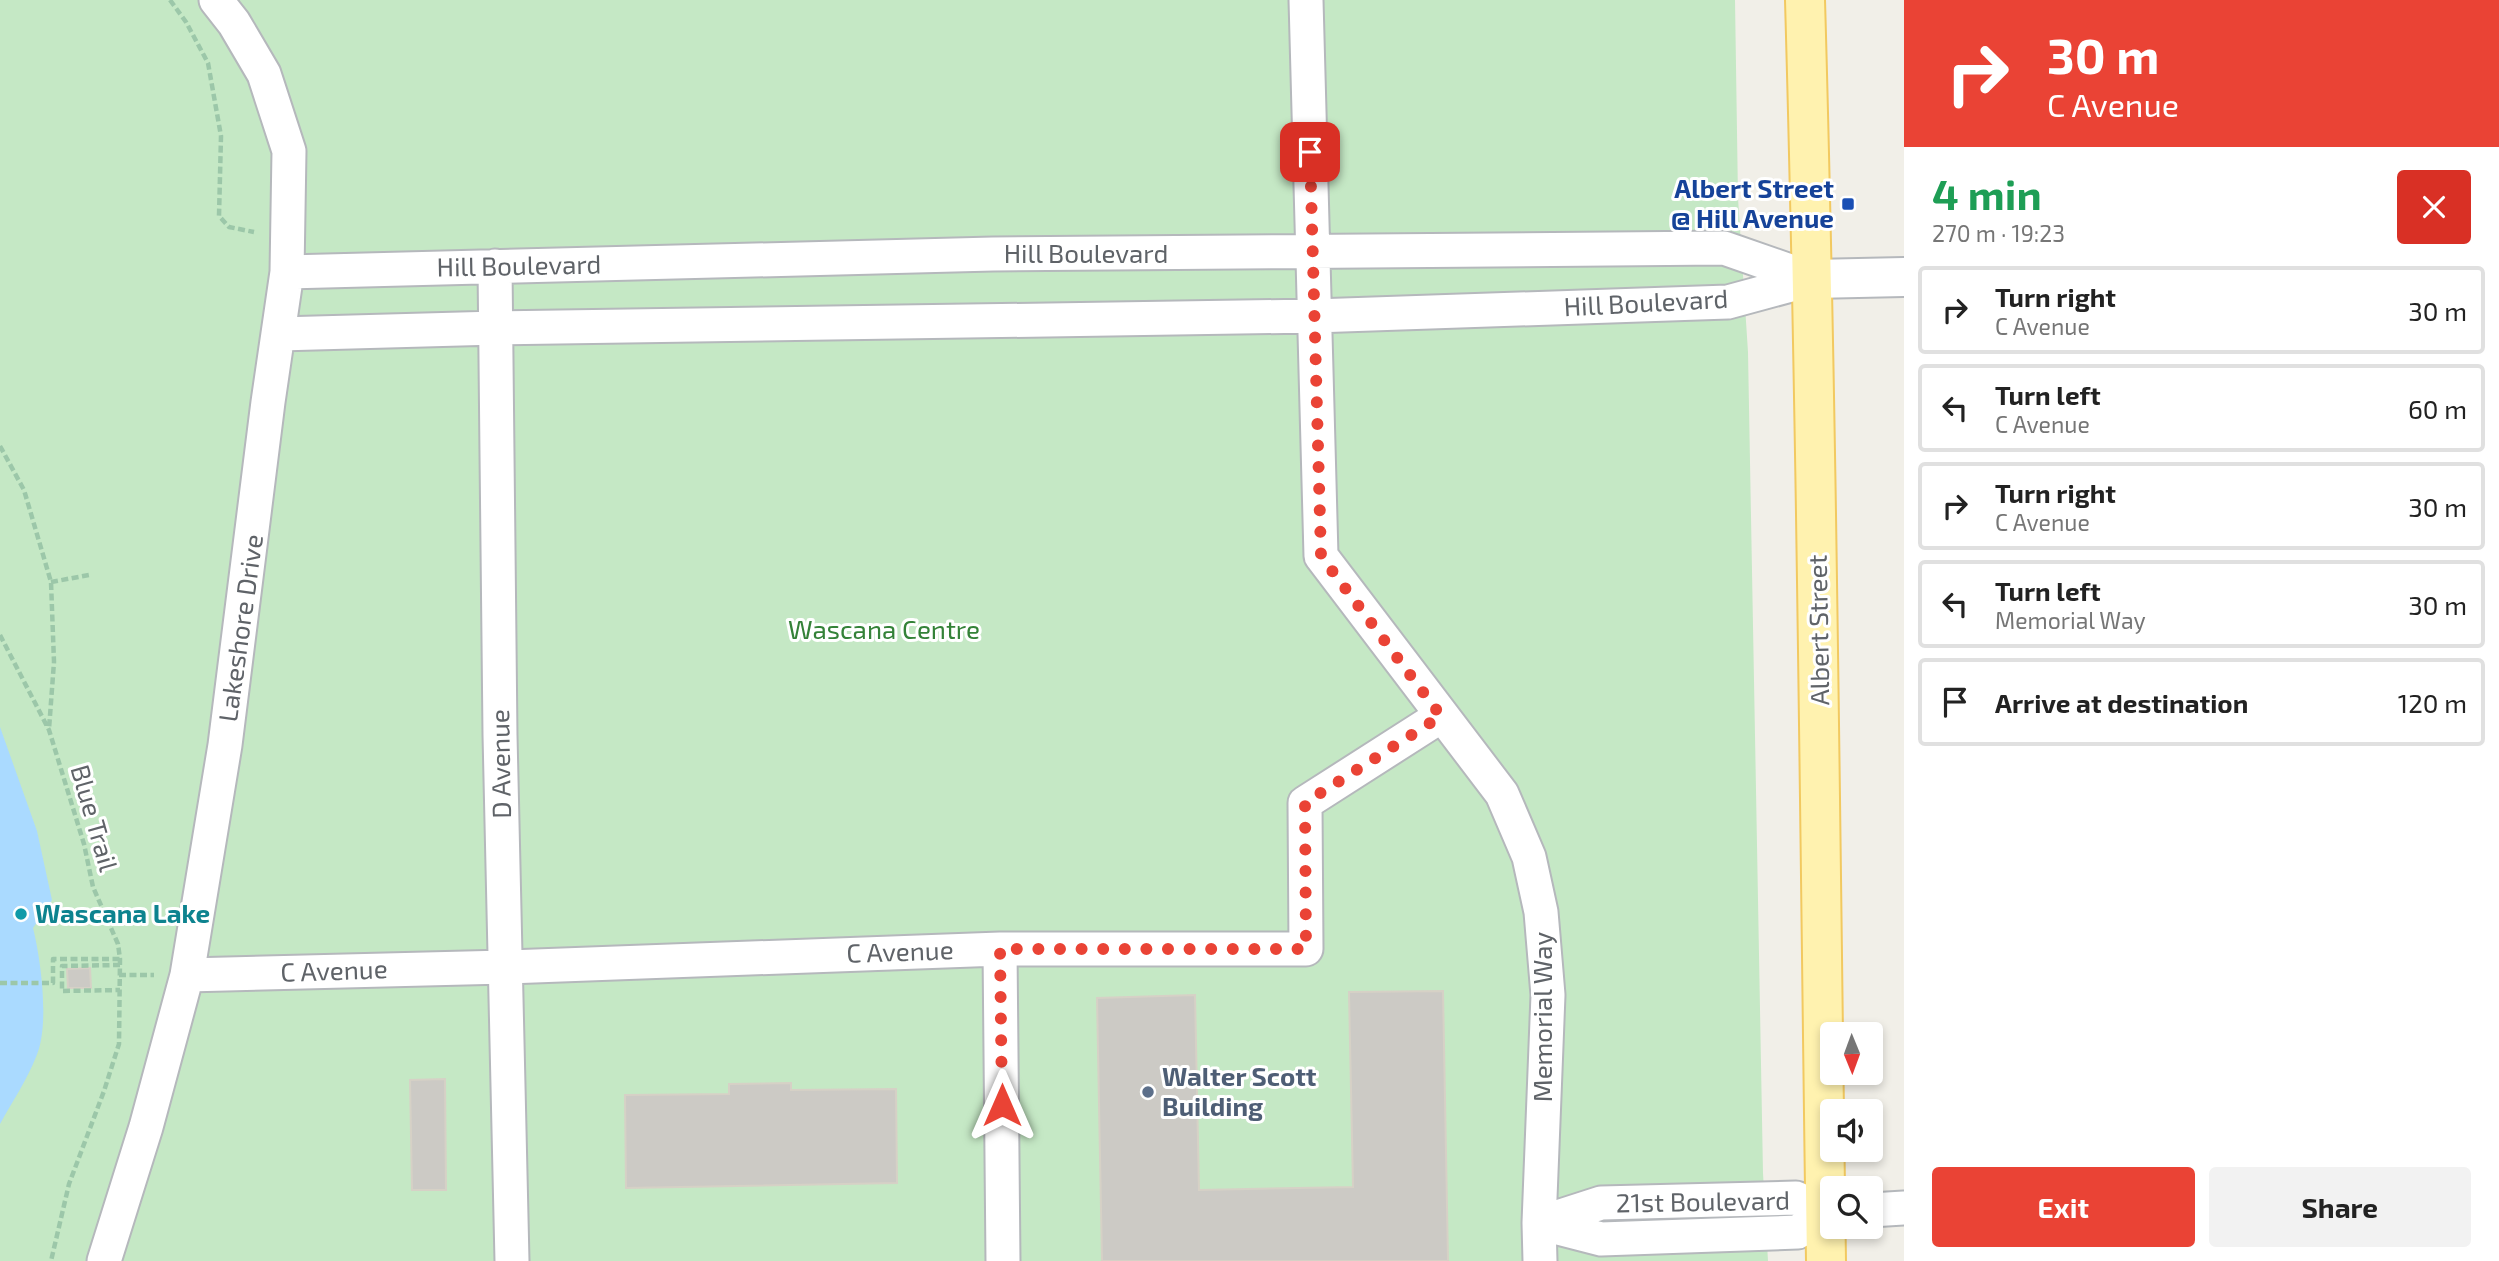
<!DOCTYPE html>
<meta charset="utf-8">
<style>
body{margin:0;font-family:"Exo 2",sans-serif;background:#f2f2f2;color:#222;height:100vh;display:flex;flex-direction:column;font-size:26px;white-space:nowrap}
*{box-sizing:border-box;margin:0}
p{font-size:23px;color:#767676}
.icon{flex:none;width:38px;height:38px;fill:none;stroke:currentColor;stroke-width:2;stroke-linecap:round;stroke-linejoin:round}
.map{position:relative;flex:1;overflow:hidden}
.panel{display:flex;flex-direction:column;background:#fff;width:595px}
.panel>*{flex:none}
.hud{background:#ea4335;color:#fff;overflow:hidden}
.needle{width:46px;rotate:179deg}
.tools{position:absolute;left:1820px;top:1022px;display:grid;gap:14px}
.tools a{display:grid;place-items:center;width:63px;height:63px;border-radius:7px;background:#fff;box-shadow:0 4px 10px #0003;font-size:35px}
.pin{position:absolute;display:grid;place-items:center;width:60px;height:60px;color:#fff;margin:-30px;border-radius:14px;box-shadow:0 4px 10px #0006}
.me{position:absolute;width:77px;margin:-38px;rotate:0deg;stroke-linejoin:round;filter:drop-shadow(0 0 5px #0008)}
.turn{display:flex;align-items:center;gap:24px;height:147px;padding:0 28px;font-size:32px}
.turn .icon{width:91px;height:91px;stroke-width:2.5}
.turn b{display:block;font-size:49px;line-height:60px}
.round{display:grid;place-items:center;flex:none;width:74px;height:74px;border-radius:7px;background:#f2f2f2}
.overview{display:flex;align-items:center;justify-content:space-between;height:119px;padding:0 28px}
h1{font-size:42px;font-weight:700;line-height:52px;color:#1e9e55}
.cta{display:flex;gap:14px;margin-top:auto;padding:14px 28px}
.cta a{flex:1;height:80px;border-radius:7px;background:#ea4335;color:#fff;font-size:28px;font-weight:700;line-height:80px;text-align:center}
.cta a+a{background:#f2f2f2;color:#222}
ul{padding:0;list-style:none}
li{display:flex;align-items:center;gap:21px;height:88px;margin:0 14px 10px;padding:0 14px;border:4px solid #e0e0e0;border-radius:7px}
li div{flex:1}
li b{display:block;font-size:26px}
li em{font-style:normal}
main{display:flex;flex:1;min-height:0}
.map>svg:first-child{display:block}
.green{fill:#c5e8c5}
.water{fill:#aadaff}
.building{fill:#cccac5;stroke:#d6d1c6;stroke-width:2}
.lines{fill:none;stroke-linecap:round;stroke-linejoin:round}
.minor-casing{stroke:#b5b8bc;stroke-width:37}
.tertiary-casing{stroke:#b5b8bc;stroke-width:42}
.primary-casing{stroke:#f2c960;stroke-width:42}
.path{stroke:#9cc7a9;stroke-width:4.5;stroke-dasharray:7 3.5;stroke-linecap:butt}
.minor{stroke:#fff;stroke-width:33}
.tertiary{stroke:#fff;stroke-width:38}
.primary{stroke:#fff2af;stroke-width:38}
.route{stroke:#ea4335;stroke-width:12;stroke-dasharray:0 21.6}
.transit-dot{fill:#1a4fb4;stroke:#fff;stroke-width:2.5}
.culture-dot{fill:#0f9aa8;stroke:#fff;stroke-width:2.5}
.service-dot{fill:#5c6f8a;stroke:#fff;stroke-width:2.5}
.labels{text-anchor:middle;stroke-width:6;stroke-linejoin:round;paint-order:stroke}
.transit-label{font-size:26px;font-weight:bold;fill:#164399;stroke:#fff;text-anchor:end}
.street-label{font-size:26px;fill:#5f6368;stroke:#fff}
.park-label{font-size:26px;fill:#348238;stroke:#fff}
.culture-label{font-size:26px;font-weight:bold;fill:#0d838f;stroke:#fff;text-anchor:start}
.service-label{font-size:26px;font-weight:bold;fill:#4e5e75;stroke:#fff;text-anchor:start}
</style>
<main>
<div class="map">
<svg width="1904" height="1261" viewBox="0 0 1904 1261">
<rect width="100%" height="100%" fill="#f1efe8"/>
<path class="green" d="M0,0H1735L1738,198L1748,352L1763,1173L1768,1261H0Z"/>
<path class="water" d="M0,727L37,831L52,900L33,928C41,960 50,1026 36,1057C27,1080 12,1102 0,1124Z"/>
<path class="building" d="M90,968L91,988H68L67,969Z
M1443,991L1448,1261H1102L1097,998L1195,995L1199,1190L1353,1187L1349,992Z
M445,1079L446,1190H412L410,1080Z
M791,1083V1090L896,1089L897,1183L626,1188L625,1095L729,1094V1084Z"/>
<g class="lines">
<g class="minor-casing">
<path id="minor" d="M1306,0L1321,556L1502,794L1529,857L1541,912L1548,995L1539,1223L1540,1261
M495,266L500,735L512,1261
M287,272L993,254L1724,248L1813,279
M279,334L497,328L1314,316L1728,302L1813,279
M1000,949L1003,1261
M187,975L506,967L1000,949H1306L1305,803L1441,716
M1871,1210L1904,1208
M1539,1223L1601,1203L1796,1198L1825,1211H1832
M1539,1223L1601,1239L1798,1232L1825,1211
M104,1261L146,1127L187,975L225,745L268,402L287,272L289,151L264,74L234,23L216,0"/>
</g>
<g class="tertiary-casing">
<path id="tertiary" d="M1813,279L1904,277"/>
</g>
<g class="primary-casing">
<path id="primary" d="M1805,0C1817,420 1820,841 1826,1261"/>
</g>
<path class="path" d="M170,0L186,22L208,63L221,136L219,216L229,227L254,232
M0,446L24,490L51,582L54,662L49,729
M51,582L89,575
M0,635L49,730L84,844L93,887L118,944L120,959L119,1044L104,1091L69,1184L51,1261
M120,965L62,966V991L120,990
M119,975H154
M0,983H53V959H120"/>
<use href="#minor" class="minor"/>
<use href="#tertiary" class="tertiary"/>
<use href="#primary" class="primary"/>
</g>
<g class="lines">
<path class="route" d="M1002,1105L1000,949H1306L1305,803L1441,716L1321,556L1310,152"/>
</g>
<rect class="transit-dot" x="1841" y="197" width="14" height="14" rx="3.5"/>
<circle class="culture-dot" cx="21" cy="914" r="7"/>
<circle class="service-dot" cx="1148" cy="1092" r="7"/>
<g class="labels">
<g class="transit-label">
<text x="1834" y="198">Albert Street<tspan x="1834" dy="30">@ Hill Avenue</tspan></text>
</g>
<g class="street-label">
<text x="1086" y="263">Hill Boulevard</text>
<text transform="translate(519 266) rotate(-1)" y="9">Hill Boulevard</text>
<text transform="translate(1646 303) rotate(-3)" y="9">Hill Boulevard</text>
<text transform="translate(241 628) rotate(-82)" y="9">Lakeshore Drive</text>
<text transform="translate(1819 630) rotate(-91)" y="9">Albert Street</text>
<text transform="translate(501 764) rotate(-91)" y="9">D Avenue</text>
<text transform="translate(94 818) rotate(74)" y="9">Blue Trail</text>
<text transform="translate(900 952) rotate(-2)" y="9">C Avenue</text>
<text transform="translate(334 971) rotate(-2)" y="9">C Avenue</text>
<text transform="translate(1543 1017) rotate(-90)" y="9">Memorial Way</text>
<text transform="translate(1703 1202) rotate(-1)" y="9">21st Boulevard</text>
</g>
<g class="park-label">
<text x="884" y="639">Wascana Centre</text>
</g>
<g class="culture-label">
<text x="35" y="923">Wascana Lake</text>
</g>
<g class="service-label">
<text x="1162" y="1086">Walter Scott<tspan x="1162" dy="30">Building</tspan></text>
</g>
</g>
</svg>
<div class="tools">
<a><svg class="needle" viewBox="-14 -14 28 28"><path d="M0-13l5 13h-10z" fill="#e53935"/><path d="M0 13l5-13h-10z" fill="#767676"/></svg></a>
<a><svg class="icon" aria-label="sound" viewBox="0 0 24 24"><path d="M4 9h4l5-4v14l-5-4H4zM17 9q2 3 0 6"/></svg></a>
<a><svg class="icon" aria-label="search" viewBox="0 0 24 24"><circle cx="10" cy="10" r="6"/><path d="M15 15l6 6"/></svg></a>
</div>
<div class="pin" style="left:1310px;top:152px;background:#d93025"><svg class="icon" aria-label="arrive" viewBox="0 0 24 24"><path d="M6 21V4h12l-3 4 3 4H6"/></svg></div>
<svg class="me" style="left:1002px;top:1105px" viewBox="-20 -20 40 40"><path d="M0-17L14 15 0 8-14 15z" fill="#ea4335" stroke="#fff" stroke-width="4"/></svg>
</div>
<section class="panel">
<div class="hud">
<div class="turn"><svg class="icon" aria-label="right" viewBox="0 0 24 24"><path d="M7 20v-9h11M14 6l5 5-5 5"/></svg><div><b>30 m</b>C Avenue</div></div>
</div>
<div class="overview"><div><h1>4 min</h1><p>270 m · 19:23</p></div><a class="round" style="background:#d93025;color:#fff"><svg class="icon" aria-label="close" viewBox="0 0 24 24"><path d="M6 6l12 12M18 6L6 18"/></svg></a></div>
<ul>
<li><svg class="icon" aria-label="right" viewBox="0 0 24 24"><path d="M7 20v-9h11M14 6l5 5-5 5"/></svg><div><b>Turn right</b><p>C Avenue</p></div><em>30 m</em></li>
<li><svg class="icon" aria-label="left" viewBox="0 0 24 24"><path d="M17 20v-9H6M10 6l-5 5 5 5"/></svg><div><b>Turn left</b><p>C Avenue</p></div><em>60 m</em></li>
<li><svg class="icon" aria-label="right" viewBox="0 0 24 24"><path d="M7 20v-9h11M14 6l5 5-5 5"/></svg><div><b>Turn right</b><p>C Avenue</p></div><em>30 m</em></li>
<li><svg class="icon" aria-label="left" viewBox="0 0 24 24"><path d="M17 20v-9H6M10 6l-5 5 5 5"/></svg><div><b>Turn left</b><p>Memorial Way</p></div><em>30 m</em></li>
<li><svg class="icon" aria-label="arrive" viewBox="0 0 24 24"><path d="M6 21V4h12l-3 4 3 4H6"/></svg><div><b>Arrive at destination</b></div><em>120 m</em></li>
</ul>
<div class="cta"><a>Exit</a><a>Share</a></div>
</section>
</main>
